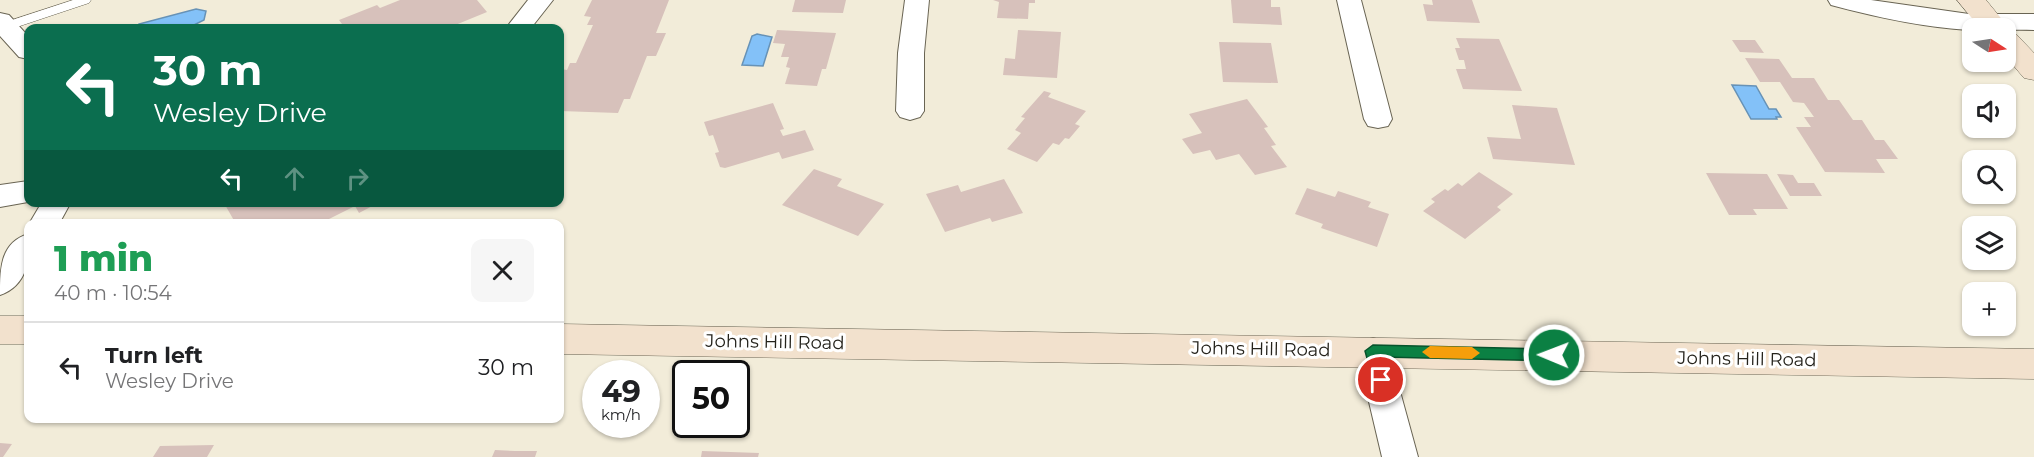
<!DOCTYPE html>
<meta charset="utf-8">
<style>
body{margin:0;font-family:Montserrat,sans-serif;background:#f6f6f6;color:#202124;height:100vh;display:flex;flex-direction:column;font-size:22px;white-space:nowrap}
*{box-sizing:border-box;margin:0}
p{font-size:20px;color:#757577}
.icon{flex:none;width:33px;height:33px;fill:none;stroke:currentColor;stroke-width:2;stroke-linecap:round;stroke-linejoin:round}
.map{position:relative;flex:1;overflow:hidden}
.panel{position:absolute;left:24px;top:219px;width:540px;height:204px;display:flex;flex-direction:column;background:#fff;border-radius:12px;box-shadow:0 2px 4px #0004}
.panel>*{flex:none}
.top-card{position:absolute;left:24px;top:24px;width:540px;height:183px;border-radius:12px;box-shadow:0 2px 4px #0004;background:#0b6e4f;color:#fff;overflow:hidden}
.needle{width:39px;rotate:102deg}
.buttons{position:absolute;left:1962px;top:18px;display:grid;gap:12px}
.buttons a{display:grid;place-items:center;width:54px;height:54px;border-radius:12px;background:#fff;box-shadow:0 2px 4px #0004;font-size:30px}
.speed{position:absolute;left:582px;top:360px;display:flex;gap:12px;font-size:30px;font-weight:700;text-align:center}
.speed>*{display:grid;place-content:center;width:78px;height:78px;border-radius:50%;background:#fff;box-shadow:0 2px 4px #0004;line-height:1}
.speed small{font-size:15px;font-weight:400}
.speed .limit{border:3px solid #111;border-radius:9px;background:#fff;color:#111}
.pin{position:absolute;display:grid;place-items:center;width:51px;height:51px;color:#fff;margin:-26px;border:3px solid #fff;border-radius:50%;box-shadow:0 2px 6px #0007}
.me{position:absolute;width:66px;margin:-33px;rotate:271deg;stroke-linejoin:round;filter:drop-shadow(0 0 4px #0008)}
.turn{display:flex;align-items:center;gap:21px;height:126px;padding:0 30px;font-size:27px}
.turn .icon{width:78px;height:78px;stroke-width:2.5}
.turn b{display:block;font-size:42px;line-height:51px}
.lanes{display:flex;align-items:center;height:57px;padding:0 30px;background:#0003;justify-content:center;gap:30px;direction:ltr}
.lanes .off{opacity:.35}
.round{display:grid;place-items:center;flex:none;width:63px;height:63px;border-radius:12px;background:#f6f6f6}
.head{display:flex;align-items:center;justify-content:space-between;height:102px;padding:0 30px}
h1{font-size:36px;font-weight:800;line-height:45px;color:#1e9e55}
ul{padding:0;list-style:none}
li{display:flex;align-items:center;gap:18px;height:90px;padding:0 30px;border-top:2px solid #e0e0e0}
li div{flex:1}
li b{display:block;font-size:22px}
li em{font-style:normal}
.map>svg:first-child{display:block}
.water{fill:#83c1f8;stroke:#6792b6;stroke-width:1.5}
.building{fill:#d7c1bb}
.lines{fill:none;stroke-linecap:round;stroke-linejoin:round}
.service-casing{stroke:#696453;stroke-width:1}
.minor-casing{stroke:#696453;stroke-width:2}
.secondary-casing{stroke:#696453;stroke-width:1}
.service{fill:#fff;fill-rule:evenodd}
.minor{fill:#fff;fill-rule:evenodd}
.secondary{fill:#f2e1cd;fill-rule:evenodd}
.route{fill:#0b8043;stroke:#07532c;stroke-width:1.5}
.slow{fill:#f59e0b}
.labels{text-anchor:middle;stroke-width:6;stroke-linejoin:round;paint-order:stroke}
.street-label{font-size:18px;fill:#25231c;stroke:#fff}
</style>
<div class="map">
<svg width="2034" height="457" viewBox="0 0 2034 457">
<rect width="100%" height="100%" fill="#f2ecd9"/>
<path class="water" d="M196,9L206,11L204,20L188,28H140L139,24Z
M757,34L772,37L763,66L742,65L752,36Z
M1732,85L1756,86L1769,109H1776L1781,117H1776L1777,119H1751Z"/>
<path class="building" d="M400,0H477L487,12L448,28H332L342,24L339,20L377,5L380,8Z
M592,0H669L656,33H666L656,56H647L630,99H624L618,113L560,111V73L561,69L567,70L570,63H576L593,25H587L591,17L584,16Z
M795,0H846L843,13L792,12Z
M993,0H1035V3H1029L1028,19L997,18L999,2Z
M1231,0H1271V7H1280L1282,25L1233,23Z
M1432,0H1472L1480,23L1427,21L1423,4L1433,5Z
M777,30L836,33L826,69H822L817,86L785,84L790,68L786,67L789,57H781L785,44L773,43Z
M1018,30L1061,32L1057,78L1003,75L1005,58L1015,59Z
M1456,38L1499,39L1522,91L1463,89L1456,69H1466L1464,60H1459L1455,48H1460Z
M1732,40H1755L1764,53L1740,52Z
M1219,42L1271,43L1278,83L1223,82Z
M1745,58L1779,59L1792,78H1814L1828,100H1839L1853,120H1862L1875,140H1884L1898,159H1876L1885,173L1825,172L1796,127H1811L1804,117H1814L1804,103L1793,102L1780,82H1760Z
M1044,91L1051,93L1048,97L1086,111L1075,124L1080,126L1069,139L1065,138L1059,145L1053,143L1037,162L1007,149L1021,133L1015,130L1025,118L1021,117Z
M1247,99L1268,127L1264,128L1276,145L1271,146L1287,167L1255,175L1239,154L1216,160L1210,150L1193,154L1182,139L1202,133L1189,114Z
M773,103L784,129L780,130L783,136L805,130L814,150L782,159L779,152L725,168L720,167L715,153L719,152L713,135L709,136L704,122Z
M1512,105L1557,108L1575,165L1493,159L1487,137L1521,139Z
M814,169L842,179L837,186L884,204L858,236L782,205Z
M1479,172L1513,194L1497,207L1501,210L1465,239L1423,211L1435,202L1431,199L1445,189L1448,191L1458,183L1462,186Z
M1706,173L1767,174L1788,209H1753L1757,215H1729Z
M1777,174L1793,175L1798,183H1814L1822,196H1790Z
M1004,179L1023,213L992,222L990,218L945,232L926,194L958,185L961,192Z
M1307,188L1335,197L1338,191L1371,202L1368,207L1389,214L1377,247L1321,228L1323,224L1295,214Z
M380,202L359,213L355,206L319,224H236L224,203Z
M0,443L12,444L3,457H0Z
M214,445L207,457H153L160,446Z
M495,450L515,451H537L535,457H492Z
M702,451L759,453L758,457H701Z"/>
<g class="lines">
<g class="service-casing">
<path id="service" d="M73,0H91L89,3L8,30H0V24Z"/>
</g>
<g class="minor-casing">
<path id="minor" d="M528,0H553L531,28H506Z
M905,0H929L924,53V111L920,117L910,120L900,117L896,111L898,53Z
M1337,0H1361L1392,119L1388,126L1378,128L1368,126L1364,119Z
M1828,0H1871L1969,14H2034V30C2011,29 1990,31 1968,30C1922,27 1876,17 1831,5Z
M0,13L9,15L28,36V59L19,57L0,36Z
M28,181V202L0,207V185Z
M42,202H71L59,224H29Z
M28,234C31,258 27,286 0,295C0,269 0,243 28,234Z
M1373,338L1385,342L1389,351L1418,457H1382L1357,351L1361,342Z"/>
</g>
<g class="secondary-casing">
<path id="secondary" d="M1957,0H1986L2009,28L2007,31L2016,34L2034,53V80L2024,78L2006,57V28H1980Z
M0,316H28V344H0Z
M560,324L2034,349V379L560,354Z"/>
</g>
<use href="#service" class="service"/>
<use href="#minor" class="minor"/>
<use href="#secondary" class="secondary"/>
</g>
<path class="route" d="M1373,345L1554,349L1562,355L1554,361L1382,357L1388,380L1381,386L1373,380L1365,351Z"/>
<path class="slow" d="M1430,346L1472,347L1480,353L1472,359L1430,358L1422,352Z"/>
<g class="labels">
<g class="street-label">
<text transform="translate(775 342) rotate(1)" y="6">Johns Hill Road</text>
<text transform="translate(1261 349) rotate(1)" y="6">Johns Hill Road</text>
<text transform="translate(1747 359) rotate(1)" y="6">Johns Hill Road</text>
</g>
</g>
</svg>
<div class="buttons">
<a><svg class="needle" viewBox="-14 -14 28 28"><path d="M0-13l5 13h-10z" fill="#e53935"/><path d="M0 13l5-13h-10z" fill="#757577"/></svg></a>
<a><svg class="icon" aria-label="sound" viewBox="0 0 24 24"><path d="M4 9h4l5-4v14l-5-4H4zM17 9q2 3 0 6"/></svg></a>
<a><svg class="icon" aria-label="search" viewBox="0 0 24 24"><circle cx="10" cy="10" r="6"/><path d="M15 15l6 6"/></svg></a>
<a><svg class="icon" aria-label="layers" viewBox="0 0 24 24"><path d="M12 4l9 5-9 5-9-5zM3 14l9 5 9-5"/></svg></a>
<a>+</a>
</div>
<div class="speed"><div>49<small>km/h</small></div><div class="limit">50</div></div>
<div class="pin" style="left:1381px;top:380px;background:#d93025"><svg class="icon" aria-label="arrive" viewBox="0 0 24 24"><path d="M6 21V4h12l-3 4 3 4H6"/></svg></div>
<svg class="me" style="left:1554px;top:355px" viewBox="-20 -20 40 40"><circle r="17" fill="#0b8043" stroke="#fff" stroke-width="3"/><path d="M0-11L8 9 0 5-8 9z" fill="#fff"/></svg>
<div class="top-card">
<div class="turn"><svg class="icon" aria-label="left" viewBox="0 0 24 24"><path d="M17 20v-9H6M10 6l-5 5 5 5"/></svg><div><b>30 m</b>Wesley Drive</div></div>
<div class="lanes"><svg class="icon" aria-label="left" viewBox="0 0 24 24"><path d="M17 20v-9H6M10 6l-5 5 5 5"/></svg><svg class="icon off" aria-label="ahead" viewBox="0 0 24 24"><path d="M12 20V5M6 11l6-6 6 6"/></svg><svg class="icon off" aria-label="right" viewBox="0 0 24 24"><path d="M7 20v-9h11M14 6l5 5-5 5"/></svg></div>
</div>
<section class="panel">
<div class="head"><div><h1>1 min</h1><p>40 m · 10:54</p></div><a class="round"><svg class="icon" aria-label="close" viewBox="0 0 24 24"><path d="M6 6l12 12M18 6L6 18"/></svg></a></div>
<ul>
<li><svg class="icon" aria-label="left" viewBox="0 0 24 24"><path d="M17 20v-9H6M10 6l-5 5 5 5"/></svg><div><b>Turn left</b><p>Wesley Drive</p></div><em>30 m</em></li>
</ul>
</section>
</div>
